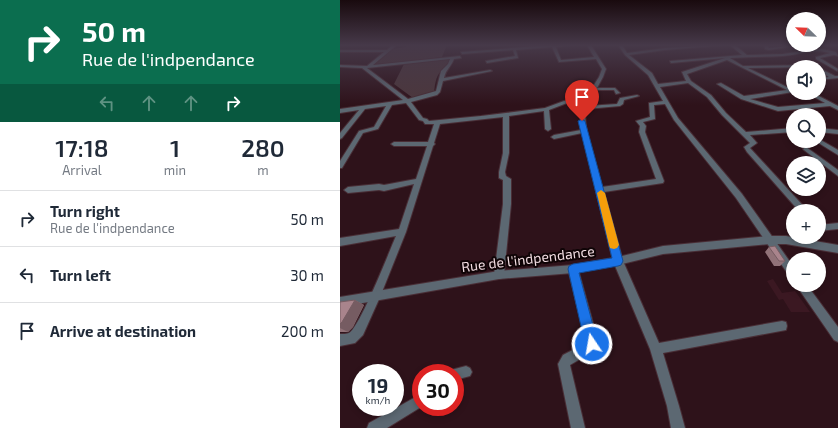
<!DOCTYPE html>
<meta charset="utf-8">
<style>
body{margin:0;font-family:"Exo 2",sans-serif;background:#f6f6f7;color:#1f2937;height:100vh;display:flex;flex-direction:column;font-size:15px;white-space:nowrap}
*{box-sizing:border-box;margin:0}
p{font-size:13px;color:#747a83}
.icon{flex:none;width:22px;height:22px;fill:none;stroke:currentColor;stroke-width:2;stroke-linecap:round;stroke-linejoin:round}
.map{position:relative;flex:1;overflow:hidden}
.drawer{display:flex;flex-direction:column;background:#fff;width:340px}
.drawer>*{flex:none}
.top-card{background:#0b6e4f;color:#fff;overflow:hidden}
.needle{width:26px;rotate:293deg}
.controls{position:absolute;left:446px;top:12px;display:grid;gap:8px}
.controls a{display:grid;place-items:center;width:40px;height:40px;border-radius:50%;background:#fff;box-shadow:0 2px 6px #0003;font-size:20px}
.speed{position:absolute;left:12px;top:364px;display:flex;gap:8px;font-size:20px;font-weight:700;text-align:center}
.speed>*{display:grid;place-content:center;width:52px;height:52px;border-radius:50%;background:#fff;box-shadow:0 2px 6px #0003;line-height:1}
.speed small{font-size:10px;font-weight:400}
.speed .limit{border:6px solid #d22;background:#fff;color:#111}
.pin{position:absolute;display:grid;place-items:center;width:34px;height:34px;color:#fff;margin:-41px -17px;border-radius:50% 50% 50% 0;rotate:-45deg;box-shadow:0 0 4px #0007}
.pin .icon{rotate:45deg}
.me{position:absolute;width:44px;margin:-22px;rotate:348deg;stroke-linejoin:round;filter:drop-shadow(0 0 3px #0008)}
.turn{display:flex;align-items:center;gap:14px;height:84px;padding:0 16px;font-size:18px}
.turn .icon{width:52px;height:52px;stroke-width:2.5}
.turn b{display:block;font-size:28px;line-height:34px}
.lanes{display:flex;align-items:center;height:38px;padding:0 16px;background:#0003;justify-content:center;gap:20px;direction:ltr}
.lanes .off{opacity:.35}
.eta{display:flex;justify-content:space-evenly;align-items:center;height:68px;text-align:center}
.eta b{font-size:24px;font-weight:600;line-height:28px}
ul{padding:0;list-style:none}
li{display:flex;align-items:center;gap:12px;height:56px;padding:0 16px;border-top:1px solid #e0e1e3}
li div{flex:1}
li b{display:block;font-size:15px}
li em{font-style:normal}
main{display:flex;flex:1;min-height:0}
.map>svg:first-child{display:block}
.built{fill:#3b1822}
.green{fill:#4c373c}
.lines{fill:none;stroke-linecap:round;stroke-linejoin:round}
.minor-casing{stroke:#492e36;stroke-width:2}
.tertiary-casing{stroke:#492e36;stroke-width:2}
.minor{fill:#5c6872;fill-rule:evenodd}
.tertiary{fill:#5c6872;fill-rule:evenodd}
.wall{fill:#917278}
.shaded-wall{fill:#765c62}
.building{fill:#a9848c;stroke:#765c62}
.route{fill:#1a73e8;stroke:#114b97}
.slow{fill:#f59e0b}
.labels{text-anchor:middle;stroke-width:4;stroke-linejoin:round;paint-order:stroke}
.street-label{font-size:14px;fill:#f2dde2;stroke:#0f0406}
</style>
<main>
<section class="drawer">
<div class="top-card">
<div class="turn"><svg class="icon" aria-label="right" viewBox="0 0 24 24"><path d="M7 20v-9h11M14 6l5 5-5 5"/></svg><div><b>50 m</b>Rue de l'indpendance</div></div>
<div class="lanes"><svg class="icon off" aria-label="left" viewBox="0 0 24 24"><path d="M17 20v-9H6M10 6l-5 5 5 5"/></svg><svg class="icon off" aria-label="ahead" viewBox="0 0 24 24"><path d="M12 20V5M6 11l6-6 6 6"/></svg><svg class="icon off" aria-label="ahead" viewBox="0 0 24 24"><path d="M12 20V5M6 11l6-6 6 6"/></svg><svg class="icon" aria-label="right" viewBox="0 0 24 24"><path d="M7 20v-9h11M14 6l5 5-5 5"/></svg></div>
</div>
<div class="eta">
<div><b>17:18</b><p>Arrival</p></div>
<div><b>1</b><p>min</p></div>
<div><b>280</b><p>m</p></div>
</div>
<ul>
<li><svg class="icon" aria-label="right" viewBox="0 0 24 24"><path d="M7 20v-9h11M14 6l5 5-5 5"/></svg><div><b>Turn right</b><p>Rue de l'indpendance</p></div><em>50 m</em></li>
<li><svg class="icon" aria-label="left" viewBox="0 0 24 24"><path d="M17 20v-9H6M10 6l-5 5 5 5"/></svg><div><b>Turn left</b></div><em>30 m</em></li>
<li><svg class="icon" aria-label="arrive" viewBox="0 0 24 24"><path d="M6 21V4h12l-3 4 3 4H6"/></svg><div><b>Arrive at destination</b></div><em>200 m</em></li>
</ul>
</section>
<div class="map">
<svg width="498" height="428" viewBox="0 0 498 428">
<rect width="100%" height="100%" fill="#2e121a"/>
<path class="built" d="M433,279L442,293L455,291L470,312H451L443,299L439,300L427,281Z"/>
<path class="green" d="M66,45H107L102,57L31,66L52,49L66,47Z
M111,59C108,65 105,66 101,71C95,77 95,86 94,93L73,98L54,84L64,64Z"/>
<g class="lines">
<g class="minor-casing">
<path id="minor" d="M52,45H57L33,65L120,56L121,58L114,59C111,67 106,69 104,78L150,70L152,71L103,81L100,92L97,95L71,102L83,118L87,119L89,121L141,116L205,108L224,101L247,96L259,77L262,69L256,59L219,62L212,47L176,50L178,58L147,63L146,61L175,56L173,50L122,54L121,52L210,45H232L216,47L221,60L254,57L247,45H251L266,69L263,77L257,88H275L280,93L276,94L274,90H255L247,106L277,104L280,98L297,95L299,96L284,100L283,104L280,106L246,109C242,129 257,167 262,187L316,179L299,132L300,126L296,121L310,117L309,103L323,101L308,75L285,55L278,45H282L287,53L325,48L384,45L325,50L289,55L312,73L318,84L346,81L342,72L385,58L331,63L330,61L402,55L390,45H395L407,55L443,54L474,49H482L496,52L498,56L494,55L480,58L498,69L497,71L476,59V57L490,53C474,48 459,55 443,56C426,57 408,57 390,58L403,66L468,65L476,66L477,67L408,68L453,90V92L410,99L438,107L485,103L467,93H473L498,106V110L490,106L438,111L401,99L377,84L381,83L404,96L447,90L387,60L347,74L351,81L371,95L386,113L406,132L453,128V132L410,135L417,143L410,148L468,211H459L407,152L404,147L410,143L382,115L367,97L348,83L320,87L338,118L402,194L453,266V278L450,277L396,198L334,120L325,104L314,105L315,119L303,122L306,126L305,132L324,181L323,183L264,192L283,261L319,343L442,321L446,322L447,326L446,330L323,353L339,406L345,428H331L327,406L310,349L273,261L242,133L214,139L211,137L214,135L241,130L240,108L245,99L227,103L209,110L211,129L208,131L205,129L204,111L169,116V153L165,172L166,176L171,179V204L164,275L162,278L159,279L156,278L154,275L163,204V180L159,178V172L163,153V117L100,124L94,143L95,144L93,146L66,232L40,297L23,335L15,343L0,346V334C3,334 7,334 9,333C20,327 49,252 56,236L0,246V238L59,229L74,184L44,191L39,190L8,193L4,190L8,187L39,184L44,185L76,179L87,146H54L51,144L54,142H88L94,124H85L83,121L79,120L66,103L52,105L38,129L23,133L2,168H0V161L19,131L34,127L46,106L25,109L2,138L0,139V133L19,110L0,113V109L63,100L22,68L0,67V65L27,66L44,52H0V50H47ZM110,59L108,64L101,71L96,91L68,99L27,68Z
M424,45H428L429,48L460,45L429,50L425,49Z
M479,68L495,76H498V78L479,80V78L489,77L479,71Z
M479,128L498,130V134L479,132Z
M479,139L498,150V155L477,142L476,141H479Z
M466,147L498,170V176L464,150L463,149Z
M498,223V229L479,231V225Z
M233,265L236,266L238,269L258,341L254,351L230,365L245,428H231L218,364L223,355L246,343V341L228,269L230,266Z
M456,285H467L498,327V342L494,340Z
M126,366L130,368L132,372L130,376L115,380V373H109L111,370Z
M81,394V407L47,428H27L29,423Z"/>
</g>
<g class="tertiary-casing">
<path id="tertiary" d="M430,236H446L498,245V253L446,244H430L323,254L278,265L233,273L159,279L0,307V297L159,271L233,265L278,257L323,246Z"/>
</g>
<use href="#minor" class="minor"/>
<use href="#tertiary" class="tertiary"/>
</g>
<path class="wall" d="M429,247L445,261L440,266H434L425,252Z
M15,300L24,305L13,327L8,332H0V302Z"/>
<path class="shaded-wall" d="M15,300L24,305L13,327L8,332L0,328V324Z"/>
<path class="building" d="M435,246L445,261H439L429,247Z
M15,300L2,322L0,324V302Z"/>
<linearGradient id="sky" x2="0" y2="1"><stop stop-color="#190a0e"/><stop offset="0.43" stop-color="#463949"/><stop offset="1" stop-color="#463949" stop-opacity="0"/></linearGradient>
<rect width="498" height="105" fill="url(#sky)"/>
<path class="route" d="M242,119L245,121L283,261L281,265L278,266L239,273L258,344L256,348L252,350L247,348L245,344L228,269L229,266L233,264L272,258L238,121Z"/>
<path class="slow" d="M261,190L265,193L279,245L277,248L274,249L270,248L269,245L257,193Z"/>
<g class="labels">
<g class="street-label">
<text transform="translate(188 259) rotate(-7)" y="5">Rue de l'indpendance</text>
</g>
</g>
</svg>
<div class="controls">
<a><svg class="needle" viewBox="-14 -14 28 28"><path d="M0-13l5 13h-10z" fill="#e53935"/><path d="M0 13l5-13h-10z" fill="#747a83"/></svg></a>
<a><svg class="icon" aria-label="sound" viewBox="0 0 24 24"><path d="M4 9h4l5-4v14l-5-4H4zM17 9q2 3 0 6"/></svg></a>
<a><svg class="icon" aria-label="search" viewBox="0 0 24 24"><circle cx="10" cy="10" r="6"/><path d="M15 15l6 6"/></svg></a>
<a><svg class="icon" aria-label="layers" viewBox="0 0 24 24"><path d="M12 4l9 5-9 5-9-5zM3 14l9 5 9-5"/></svg></a>
<a>+</a>
<a>−</a>
</div>
<div class="speed"><div>19<small>km/h</small></div><div class="limit">30</div></div>
<div class="pin" style="left:242px;top:121px;background:#d93025"><svg class="icon" aria-label="arrive" viewBox="0 0 24 24"><path d="M6 21V4h12l-3 4 3 4H6"/></svg></div>
<svg class="me" style="left:252px;top:344px" viewBox="-20 -20 40 40"><circle r="17" fill="#1a73e8" stroke="#fff" stroke-width="3"/><path d="M0-11L8 9 0 5-8 9z" fill="#fff"/></svg>
</div>
</main>
